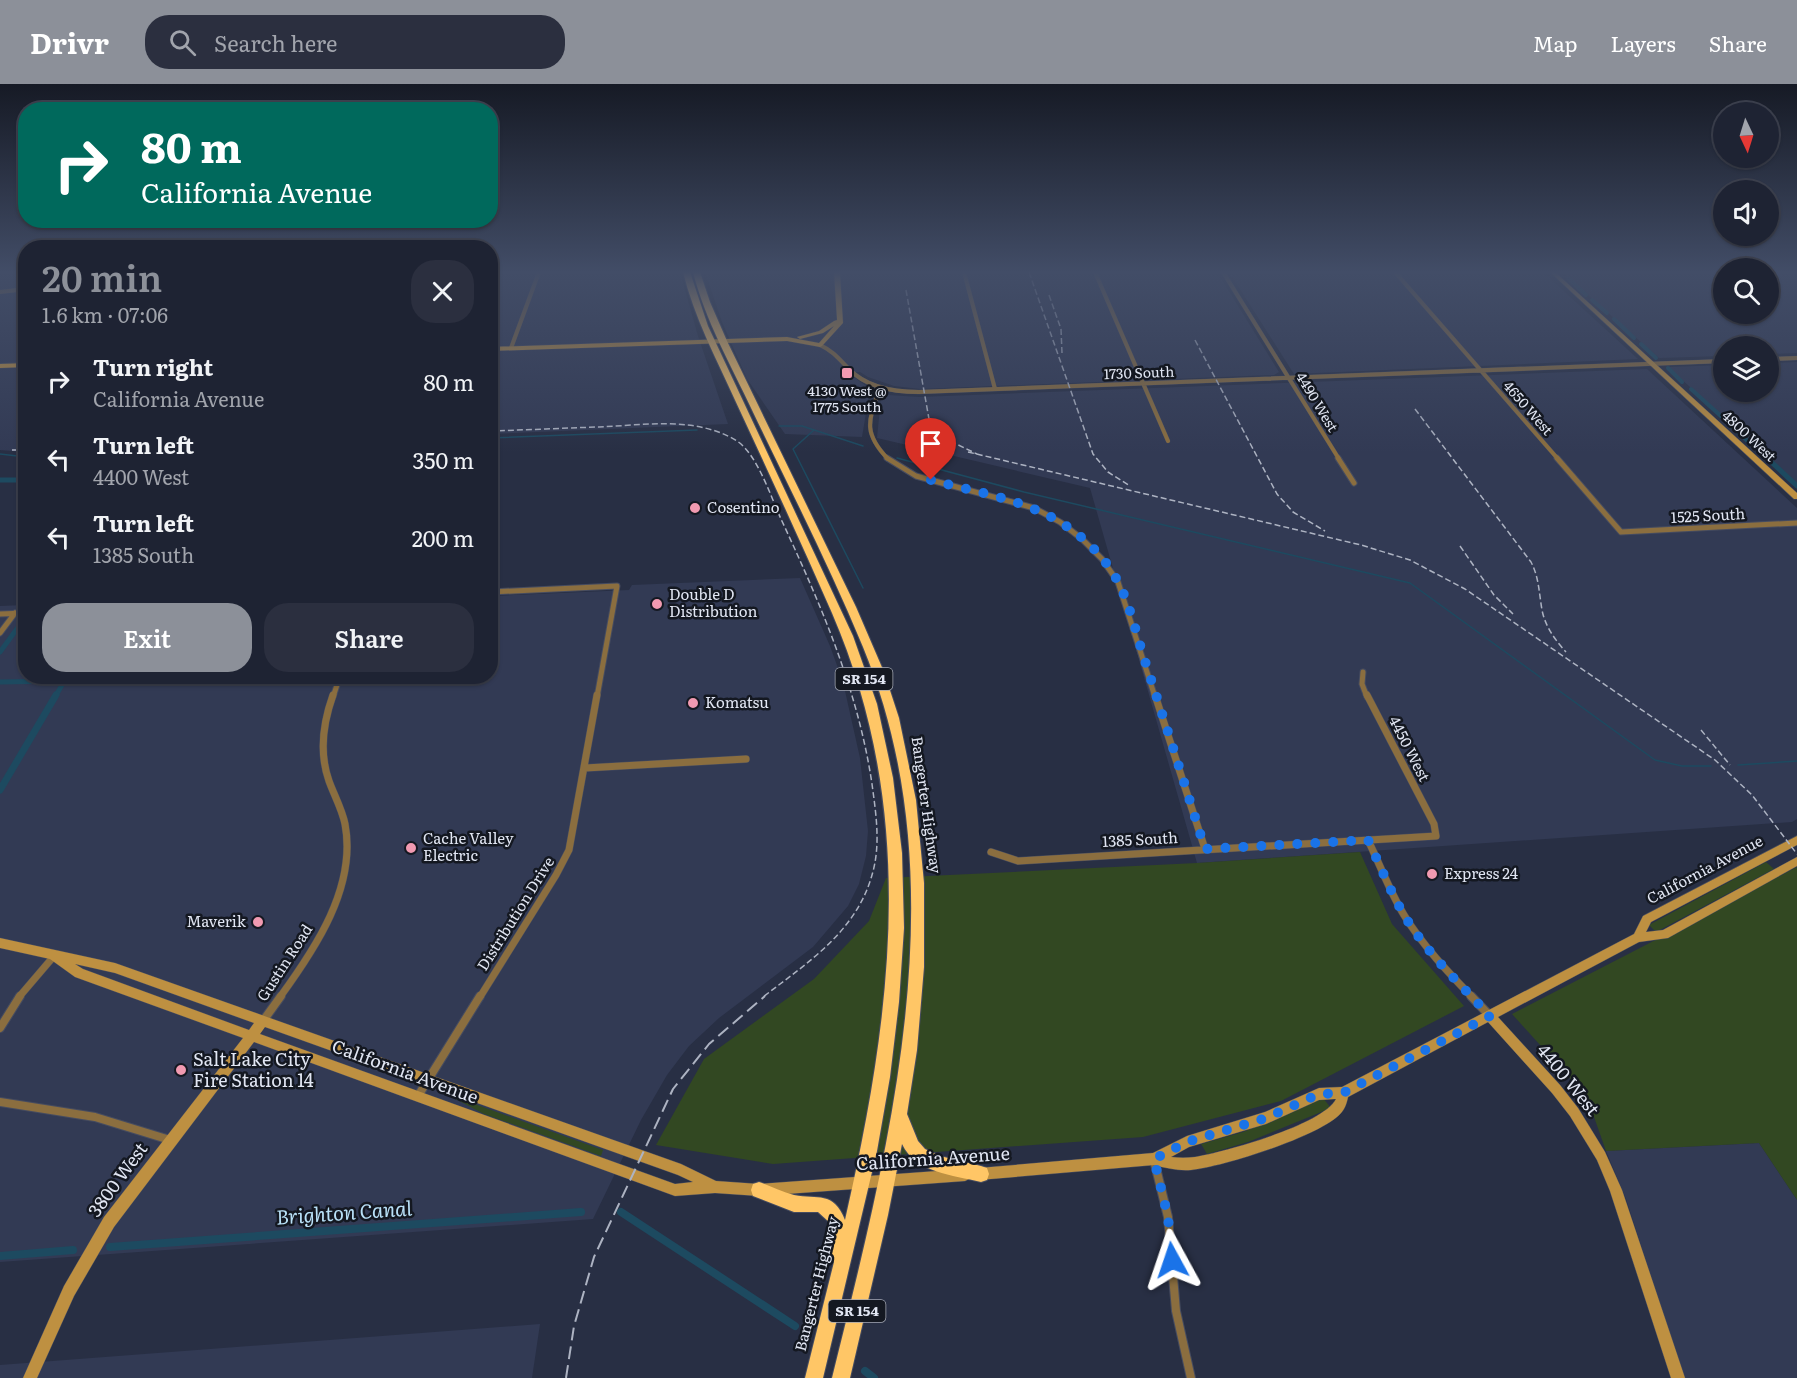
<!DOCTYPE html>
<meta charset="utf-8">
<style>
body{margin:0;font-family:Literata,serif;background:#2b2f3f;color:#f1f3f6;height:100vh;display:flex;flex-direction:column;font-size:22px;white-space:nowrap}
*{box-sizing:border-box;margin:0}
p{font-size:20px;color:#a1a4ac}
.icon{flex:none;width:33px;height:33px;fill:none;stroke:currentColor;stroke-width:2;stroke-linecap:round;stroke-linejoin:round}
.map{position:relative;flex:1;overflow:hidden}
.details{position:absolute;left:18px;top:156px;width:480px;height:444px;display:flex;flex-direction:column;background:#1e2333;border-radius:24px;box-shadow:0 2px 4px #0004,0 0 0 2px #3c404e}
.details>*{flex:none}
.top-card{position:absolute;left:18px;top:18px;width:480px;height:126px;border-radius:24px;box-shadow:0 2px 4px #0004,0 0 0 2px #3c404e;background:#00695c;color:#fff;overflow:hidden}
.needle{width:39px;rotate:176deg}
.tools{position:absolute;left:1713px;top:18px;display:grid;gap:12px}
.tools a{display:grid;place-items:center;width:66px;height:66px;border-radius:50%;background:#1e2333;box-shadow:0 2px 4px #0004,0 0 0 2px #3c404e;font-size:30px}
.pin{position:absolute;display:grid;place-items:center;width:51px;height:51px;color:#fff;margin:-62px -26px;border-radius:50% 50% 50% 0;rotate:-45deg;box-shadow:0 0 6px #0007}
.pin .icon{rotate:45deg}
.me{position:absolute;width:66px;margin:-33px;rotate:355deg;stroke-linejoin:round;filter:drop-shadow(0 0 4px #0008)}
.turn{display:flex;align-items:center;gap:21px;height:126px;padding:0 24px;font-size:27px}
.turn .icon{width:78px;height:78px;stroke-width:2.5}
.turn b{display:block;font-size:42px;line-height:51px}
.round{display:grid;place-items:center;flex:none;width:63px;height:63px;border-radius:24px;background:#2b2f3f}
.head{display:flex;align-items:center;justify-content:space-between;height:102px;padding:0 24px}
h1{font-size:36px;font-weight:600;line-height:45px;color:#8c9099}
.primary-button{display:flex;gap:12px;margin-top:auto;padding:12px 24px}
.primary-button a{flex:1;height:69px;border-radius:24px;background:#8c9099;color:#fff;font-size:24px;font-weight:600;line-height:69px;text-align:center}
.primary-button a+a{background:#2b2f3f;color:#f1f3f6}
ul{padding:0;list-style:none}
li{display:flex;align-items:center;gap:18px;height:78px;padding:0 24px}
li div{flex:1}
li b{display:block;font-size:22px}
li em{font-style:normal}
header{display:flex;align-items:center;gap:36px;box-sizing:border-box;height:84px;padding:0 30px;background:#8c9099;color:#fff}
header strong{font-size:28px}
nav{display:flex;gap:33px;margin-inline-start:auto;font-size:21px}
.search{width:420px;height:54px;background:#2b2f3f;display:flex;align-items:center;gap:15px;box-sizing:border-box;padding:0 21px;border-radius:24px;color:#a1a4ac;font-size:22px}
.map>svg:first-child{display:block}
.built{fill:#323a54}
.green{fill:#324822}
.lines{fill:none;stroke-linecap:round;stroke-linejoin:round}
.stream{stroke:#1d4a60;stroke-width:1.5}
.canal-far3{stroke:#1d4a60;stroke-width:4}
.canal-far2{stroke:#1d4a60;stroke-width:5}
.canal-far1{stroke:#1d4a60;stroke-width:7}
.canal{stroke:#1d4a60;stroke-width:8}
.street-far3-casing{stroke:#464c60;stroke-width:4.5}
.street-far2-casing{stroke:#464c60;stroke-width:7}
.street-far1-casing{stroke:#464c60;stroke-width:8}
.street-casing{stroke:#464c60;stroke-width:10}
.secondary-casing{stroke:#464c60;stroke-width:1}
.highway-casing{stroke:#464c60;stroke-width:2}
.street-far3{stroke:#8b6e3f;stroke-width:4}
.street-far2{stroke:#8b6e3f;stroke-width:5}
.street-far1{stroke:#8b6e3f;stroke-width:7}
.street{stroke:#8b6e3f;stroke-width:8}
.secondary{fill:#be9041;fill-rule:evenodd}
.highway{fill:#ffc666;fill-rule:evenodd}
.rail-far1{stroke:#adb3c2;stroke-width:1.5;stroke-dasharray:6 3;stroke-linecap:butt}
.rail{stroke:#adb3c2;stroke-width:2;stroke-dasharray:13 6;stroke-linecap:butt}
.route{stroke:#1a73e8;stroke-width:10;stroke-dasharray:0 18}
.poi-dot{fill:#f19ab1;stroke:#141821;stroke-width:2}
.labels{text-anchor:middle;stroke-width:5;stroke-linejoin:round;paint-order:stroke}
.far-street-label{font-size:14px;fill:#e1e6f3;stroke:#141821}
.far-poi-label{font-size:14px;fill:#e1e6f3;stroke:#141821}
.shield{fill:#141821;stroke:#a4a8b4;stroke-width:1.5}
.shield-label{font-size:14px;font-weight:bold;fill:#e1e6f3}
.poi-label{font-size:15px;fill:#e1e6f3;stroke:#141821;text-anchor:start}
.street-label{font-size:15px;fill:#e1e6f3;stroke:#141821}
.near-poi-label{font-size:18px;fill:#e1e6f3;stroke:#141821;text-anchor:start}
.near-street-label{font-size:18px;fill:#e1e6f3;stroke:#141821}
.near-water-label{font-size:20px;font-style:italic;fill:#b9e1f8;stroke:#141821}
</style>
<header>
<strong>Drivr</strong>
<div class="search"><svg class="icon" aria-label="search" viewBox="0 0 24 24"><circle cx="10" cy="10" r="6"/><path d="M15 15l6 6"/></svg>Search here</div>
<nav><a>Map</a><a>Layers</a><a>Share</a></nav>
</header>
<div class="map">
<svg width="1797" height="1294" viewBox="0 0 1797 1294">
<rect width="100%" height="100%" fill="#282f44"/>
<path class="built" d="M0,188H25V368L0,366Z
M490,188H680L698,252L728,340L491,350Z
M705,188H1217L1279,288L1274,291L920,305L894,302L868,293L860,288L848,289L870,305L862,353L785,350L747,295L722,238Z
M1229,188H1543L1638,275L1294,290Z
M1562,188H1723L1724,230H1768L1769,188H1797V269L1769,270L1768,262H1724L1723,272L1659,274Z
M1797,278V400L1668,283L1723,281L1724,308H1768L1769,279Z
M1647,285L1797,424V735L1792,738L1197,779L1090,404L877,354L881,313L888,311L919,313Z
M800,494L830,562L843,598L860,674L868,747L866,772L859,800L848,822L813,863L719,934L689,962L667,991L641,1036L593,1135L0,1178V522L25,521L26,592H490L491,512L629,506L632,501Z
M1759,1059L1797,1116V1294H1684L1626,1115L1606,1067Z
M540,1240L532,1294H0V1281Z"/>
<path class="green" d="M1360,768L1392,840L1464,922L1281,1017L1143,1053L773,1080L656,1061L704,975L814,895L869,837L886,794L1197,779Z
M1766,778L1774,785L1656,848L1649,841Z
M1797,783V1116L1759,1059L1606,1067L1587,1013L1512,930Z
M444,1009L603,1066L601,1072L484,1030Z
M1323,1014L1331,1024L1248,1058L1207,1070L1201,1060L1243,1048Z"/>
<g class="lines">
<path class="stream" d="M779,342H802L863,362
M814,346L793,365L863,504
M490,354L697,346
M0,370L26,373
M897,374L1024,408L1410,499L1655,676L1682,682H1711
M1738,681L1797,677"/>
<path class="canal-far3" d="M1568,194L1586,211
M1592,216L1607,229
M1614,235L1634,254
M1641,260L1656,274
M1668,284L1682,298
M1691,305L1723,334
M1731,342L1751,360
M1760,368L1768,375"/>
<path class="canal-far2" d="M1767,374L1797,402
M0,396H26
M0,568L22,538
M0,598L59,597L62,601L55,613"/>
<path class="canal-far1" d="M0,706L56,611"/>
<path class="canal" d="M621,1128L795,1242
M110,1163L581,1128
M0,1172L73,1166
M865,1287L874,1294"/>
<g class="street-far3-casing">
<path id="street-far3" d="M964,188L995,305
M1095,188L1168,357
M1223,188L1339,375
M1395,188L1558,375
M0,208L26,205
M820,261C833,267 839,275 849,285C867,304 894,308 919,308L1724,277
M511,264L539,188
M1768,275L1797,274
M880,303C869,336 862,348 888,375"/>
</g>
<g class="street-far2-casing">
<path id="street-far2" d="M887,374L916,392L1034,424L1060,438L1082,455L1102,475L1118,498L1155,613
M1338,374L1354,399
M1557,374L1621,448L1797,439
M490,508L617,502L597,613
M0,530L26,529
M0,549L15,529
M1363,588L1362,600L1367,613
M333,613L340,592"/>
</g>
<g class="street-far1-casing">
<path id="street-far1" d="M1155,611L1205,765
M585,684L746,675
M1368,756C1380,781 1390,808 1404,831C1423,862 1448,888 1472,913
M991,768L1018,777L1436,752L1434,740L1367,611
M19,913L54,872
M280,913C315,865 357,803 345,740C342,725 334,711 329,697C319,669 323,639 333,611
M480,913L556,791L569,766L597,611"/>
</g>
<g class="street-casing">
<path id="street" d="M1471,912L1490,932
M263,937L281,912
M0,944L20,912
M418,1012L480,912
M0,1018L95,1033L170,1056
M1154,1076L1168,1133L1176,1227L1191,1294"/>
</g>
<g class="secondary-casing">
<path id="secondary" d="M834,188H840L843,239L822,262L820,263L787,257L490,267V263L787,253L819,259L834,242L823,249L800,255L797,253L819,247L834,237L837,236Z
M1550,188H1555L1797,409V415H1794Z
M26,279V283L0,284V280Z
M1797,752V761L1651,838L1646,848L1663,846L1797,773V782L1668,854L1639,858L1498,933L1560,1001L1578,1024L1605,1068L1622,1106L1685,1294H1671L1610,1107L1597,1076L1570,1032L1552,1009L1488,938L1348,1013C1347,1018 1345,1025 1341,1029C1321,1052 1222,1083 1191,1086C1178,1087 1166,1084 1154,1081L979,1096L975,1094L973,1090L975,1086L979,1084L1153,1069L1187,1052L1265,1028L1319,1004L1342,1003L1634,850L1643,832ZM1336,1015C1323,1041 1224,1068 1195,1073C1187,1074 1179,1074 1171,1073L1189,1063L1266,1040L1319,1016Z
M0,854L115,879L681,1080L716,1097L759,1100L965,1085L969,1087L971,1091L969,1095L965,1097L759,1112L715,1109L675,1112L254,958L114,1143L74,1212L37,1294H23L64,1202L104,1133L243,954L75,893L50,875L0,864ZM75,880L115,889L254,939L249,946L83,885ZM265,943L678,1091L693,1098L675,1100L260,950Z"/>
</g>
<g class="highway-casing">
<path id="highway" d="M683,188H690L708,242L853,552L877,620L893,694L902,769L904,844L899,918L890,993L877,1067L823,1294H805L834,1178L830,1171L829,1138L818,1128H794L753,1112L751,1106L753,1100L759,1098C771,1102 782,1108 794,1111C818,1116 833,1106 845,1136C892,930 919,730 832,529C801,458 768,387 735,316C716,274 694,233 683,188Z
M693,188H700L710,218L727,257L856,523L884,588L899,634L916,716L924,799V883L917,966L907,1030L918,1057L925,1065L940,1072L981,1082L987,1084L989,1090L987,1096L981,1098C953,1091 916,1089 902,1060L888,1131L850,1294H832C890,1059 960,798 863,563C830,483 790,405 752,326C731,281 705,236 693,188Z"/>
</g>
<use href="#street-far3" class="street-far3"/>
<use href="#street-far2" class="street-far2"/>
<use href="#street-far1" class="street-far1"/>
<use href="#street" class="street"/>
<use href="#secondary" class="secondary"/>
<use href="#highway" class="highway"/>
<path class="rail-far1" d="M1029,188L1093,370L1108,388L1130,402
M906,206L929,335L946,355L977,370
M1049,211L1061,245L1062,269
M1195,256L1277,410L1293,428L1325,447
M1415,325L1531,478C1539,493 1539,509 1542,526C1545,542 1555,556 1566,568
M490,347C526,346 563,344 599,343C644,341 697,332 737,357C757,370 771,413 781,435C821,521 858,606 872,700C876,730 881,761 872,791C856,848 807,879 763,913
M12,366H26
M968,368L1361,461L1410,476L1465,505L1715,676L1752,711L1797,770
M1460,462L1494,511L1513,530
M1701,646L1730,681"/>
<path class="rail" d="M566,1294L574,1242L594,1173L673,1005L709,960L765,912"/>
</g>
<linearGradient id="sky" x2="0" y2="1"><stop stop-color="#161a25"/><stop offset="0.51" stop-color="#424d67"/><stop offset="1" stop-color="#424d67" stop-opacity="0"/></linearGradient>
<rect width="1797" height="369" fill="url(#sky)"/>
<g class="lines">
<path class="route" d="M931,396C979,409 1031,416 1072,446C1090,459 1107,477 1117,496C1130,520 1136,549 1144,574C1165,638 1185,701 1205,765L1368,756C1382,785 1393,815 1411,842C1433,875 1463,903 1490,932L1343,1009L1319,1010L1266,1034L1187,1058L1154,1075L1168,1133L1172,1176"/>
</g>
<g class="poi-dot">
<rect x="841" y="283" width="12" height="12" rx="3"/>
<circle cx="695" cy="424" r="6"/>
<circle cx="657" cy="520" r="6"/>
<circle cx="693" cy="619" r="6"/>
<circle cx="411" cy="764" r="6"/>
<circle cx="1432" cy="790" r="6"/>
<circle cx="258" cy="838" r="6"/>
<circle cx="181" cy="986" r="6"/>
</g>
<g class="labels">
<g class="far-street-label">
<text transform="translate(1139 289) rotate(-2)" y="5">1730 South</text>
<text transform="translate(1317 318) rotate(59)" y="5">4490 West</text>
<text transform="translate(1528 324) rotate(49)" y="5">4650 West</text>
<text transform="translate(1749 352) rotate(43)" y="5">4800 West</text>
</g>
<g class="far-poi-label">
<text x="847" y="312">4130 West @<tspan x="847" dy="16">1775 South</tspan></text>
</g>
<g class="shield">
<rect x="835.5" y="584" width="57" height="22" rx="4.5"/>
<rect x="828.5" y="1216" width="57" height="22" rx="4.5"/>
</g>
<g class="shield-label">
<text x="864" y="600">SR 154</text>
<text x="857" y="1232">SR 154</text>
</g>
<g class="poi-label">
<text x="707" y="429">Cosentino</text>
<text x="669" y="516">Double D<tspan x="669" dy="17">Distribution</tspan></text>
<text x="705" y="624">Komatsu</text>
<text x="423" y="760">Cache Valley<tspan x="423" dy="17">Electric</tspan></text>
<text x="1444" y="795">Express 24</text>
<text x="246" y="843" text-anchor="end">Maverik</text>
</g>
<g class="street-label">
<text transform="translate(1708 432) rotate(-3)" y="5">1525 South</text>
<text transform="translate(1409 665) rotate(63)" y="5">4450 West</text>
<text transform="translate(926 721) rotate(82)" y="5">Bangerter Highway</text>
<text transform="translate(1140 756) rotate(-3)" y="5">1385 South</text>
<text transform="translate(1705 786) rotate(-28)" y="5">California Avenue</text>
<text transform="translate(516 830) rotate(-58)" y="5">Distribution Drive</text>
<text transform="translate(285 879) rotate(-57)" y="5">Gustin Road</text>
<text transform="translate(817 1200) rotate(-76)" y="5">Bangerter Highway</text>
</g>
<g class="near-poi-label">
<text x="193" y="982">Salt Lake City<tspan x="193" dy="21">Fire Station 14</tspan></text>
</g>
<g class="near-street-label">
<text transform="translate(405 988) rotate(20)" y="6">California Avenue</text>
<text transform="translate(1568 996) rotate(51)" y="6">4400 West</text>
<text transform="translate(933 1075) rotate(-4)" y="6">California Avenue</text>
<text transform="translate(118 1096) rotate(-54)" y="6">3800 West</text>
</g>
<g class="near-water-label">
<text transform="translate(344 1129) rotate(-4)" y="7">Brighton Canal</text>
</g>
</g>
</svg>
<div class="tools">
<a><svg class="needle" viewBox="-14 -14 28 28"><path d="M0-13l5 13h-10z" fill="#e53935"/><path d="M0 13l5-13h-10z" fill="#a1a4ac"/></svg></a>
<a><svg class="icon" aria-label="sound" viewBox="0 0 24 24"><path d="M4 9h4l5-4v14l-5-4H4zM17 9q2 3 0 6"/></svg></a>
<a><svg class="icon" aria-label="search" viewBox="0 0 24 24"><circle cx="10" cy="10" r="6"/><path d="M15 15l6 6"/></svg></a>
<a><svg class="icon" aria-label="layers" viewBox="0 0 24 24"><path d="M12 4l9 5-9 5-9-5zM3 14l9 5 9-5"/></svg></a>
</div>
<div class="pin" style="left:931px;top:396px;background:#d93025"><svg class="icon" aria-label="arrive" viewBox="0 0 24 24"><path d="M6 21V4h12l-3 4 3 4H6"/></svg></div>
<svg class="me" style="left:1172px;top:1176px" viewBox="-20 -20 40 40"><path d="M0-17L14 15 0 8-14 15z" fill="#1a73e8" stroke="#fff" stroke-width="4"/></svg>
<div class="top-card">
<div class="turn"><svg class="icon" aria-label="right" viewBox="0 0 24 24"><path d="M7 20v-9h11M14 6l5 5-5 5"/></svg><div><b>80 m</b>California Avenue</div></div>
</div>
<section class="details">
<div class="head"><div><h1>20 min</h1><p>1.6 km · 07:06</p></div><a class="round"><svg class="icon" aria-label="close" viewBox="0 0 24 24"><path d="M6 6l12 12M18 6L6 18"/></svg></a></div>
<ul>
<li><svg class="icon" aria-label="right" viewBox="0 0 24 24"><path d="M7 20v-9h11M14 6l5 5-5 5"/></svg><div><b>Turn right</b><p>California Avenue</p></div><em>80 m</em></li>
<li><svg class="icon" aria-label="left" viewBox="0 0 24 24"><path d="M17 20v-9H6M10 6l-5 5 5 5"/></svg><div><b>Turn left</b><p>4400 West</p></div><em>350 m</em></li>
<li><svg class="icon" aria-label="left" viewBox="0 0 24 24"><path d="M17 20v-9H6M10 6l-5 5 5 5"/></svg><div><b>Turn left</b><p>1385 South</p></div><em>200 m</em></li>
</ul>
<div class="primary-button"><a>Exit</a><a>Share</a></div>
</section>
</div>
